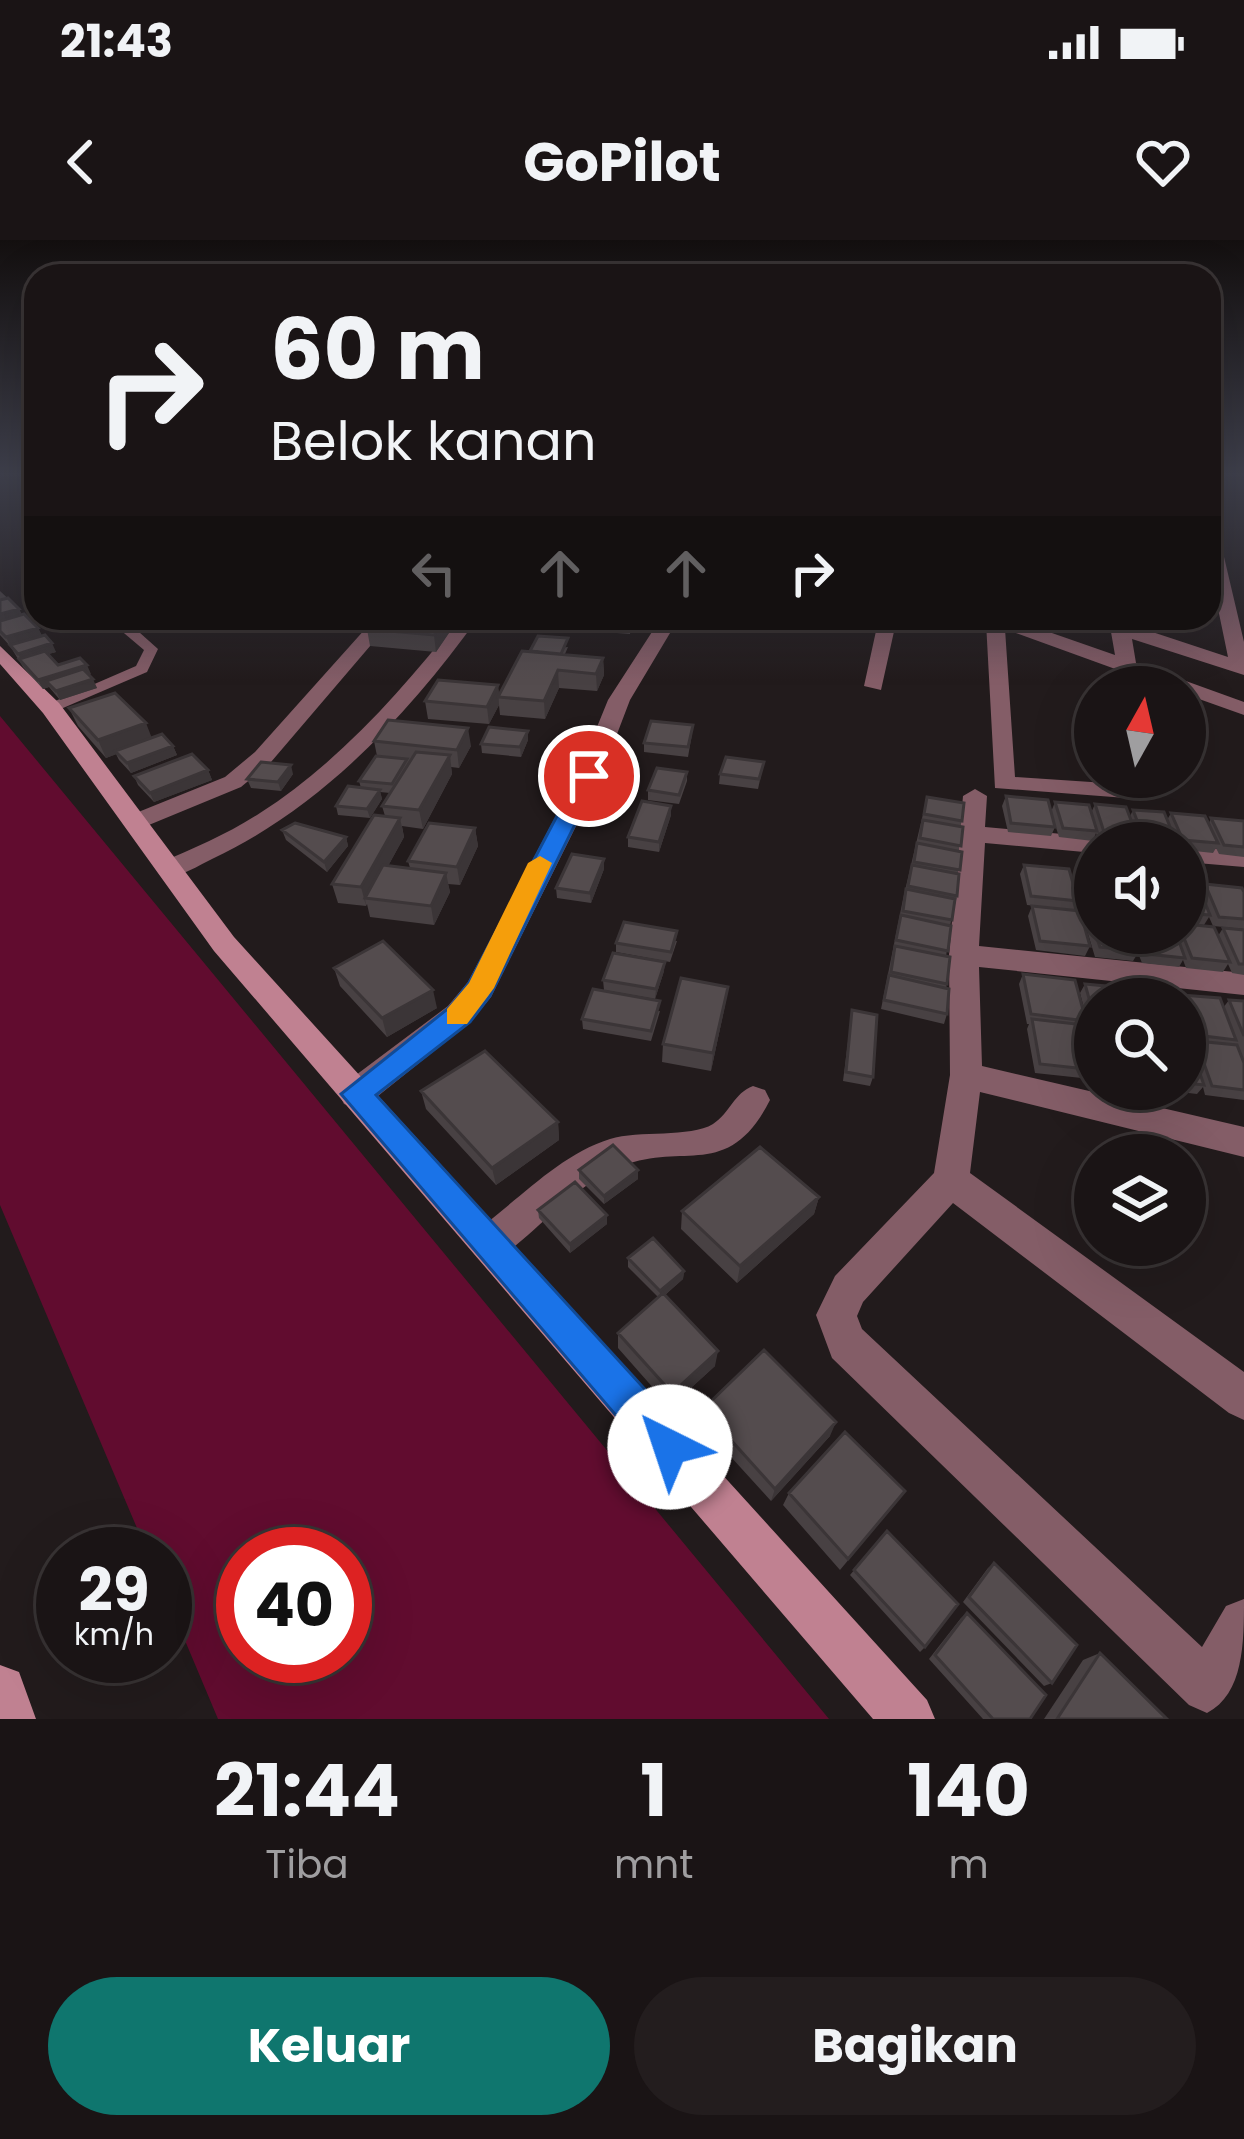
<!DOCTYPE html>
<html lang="id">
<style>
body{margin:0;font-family:Poppins,sans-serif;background:#231d1e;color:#f1f3f6;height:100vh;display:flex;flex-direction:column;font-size:45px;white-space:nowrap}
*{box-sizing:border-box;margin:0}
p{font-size:39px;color:#9f9ea0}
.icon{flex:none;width:66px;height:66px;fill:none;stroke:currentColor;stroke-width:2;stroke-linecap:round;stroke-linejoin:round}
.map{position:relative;height:1479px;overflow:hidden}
.details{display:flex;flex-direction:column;background:#1a1415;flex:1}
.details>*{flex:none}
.top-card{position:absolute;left:24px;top:24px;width:1197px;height:366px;border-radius:36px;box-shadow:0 12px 48px #0002,0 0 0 3px #383334;background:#1a1415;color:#f1f3f6;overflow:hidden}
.needle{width:78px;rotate:8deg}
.controls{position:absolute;left:1074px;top:426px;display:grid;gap:24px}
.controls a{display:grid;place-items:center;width:132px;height:132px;border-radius:50%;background:#1a1415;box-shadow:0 12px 48px #0002,0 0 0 3px #383334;font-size:60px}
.speed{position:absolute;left:36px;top:1287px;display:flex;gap:24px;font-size:60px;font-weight:700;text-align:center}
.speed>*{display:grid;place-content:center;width:156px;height:156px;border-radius:50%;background:#1a1415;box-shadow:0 12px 48px #0002,0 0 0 3px #383334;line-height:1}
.speed small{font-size:30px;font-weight:400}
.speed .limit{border:18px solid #d22;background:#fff;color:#111}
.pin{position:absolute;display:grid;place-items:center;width:102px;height:102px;color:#fff;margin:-51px;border:6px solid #fff;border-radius:50%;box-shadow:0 3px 12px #0007}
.me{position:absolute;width:132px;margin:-66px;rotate:319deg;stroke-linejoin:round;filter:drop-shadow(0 0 9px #0008)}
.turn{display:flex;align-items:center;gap:42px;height:252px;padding:0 48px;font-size:54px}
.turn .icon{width:156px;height:156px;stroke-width:2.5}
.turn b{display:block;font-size:84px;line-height:102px}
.lanes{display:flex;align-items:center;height:114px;padding:0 48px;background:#0003;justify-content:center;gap:60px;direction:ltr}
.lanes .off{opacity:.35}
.eta{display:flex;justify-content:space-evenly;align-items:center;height:204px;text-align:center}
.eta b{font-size:72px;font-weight:700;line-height:84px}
.primary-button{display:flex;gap:24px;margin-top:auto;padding:24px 48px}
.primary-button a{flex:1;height:138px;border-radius:72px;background:#0f766e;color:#fff;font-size:48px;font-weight:700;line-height:138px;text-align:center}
.primary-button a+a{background:#231d1e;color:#f1f3f6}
.status{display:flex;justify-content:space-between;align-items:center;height:84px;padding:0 60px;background:#1a1415;direction:ltr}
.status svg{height:33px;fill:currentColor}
header{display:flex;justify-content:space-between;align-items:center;height:156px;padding:0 48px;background:#1a1415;font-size:54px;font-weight:700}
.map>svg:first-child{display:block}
.water{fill:#610c2f;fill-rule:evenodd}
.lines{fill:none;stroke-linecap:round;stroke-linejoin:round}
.lane{fill:#845d67;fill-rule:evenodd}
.street{fill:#845d67;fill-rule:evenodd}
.secondary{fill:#c08191;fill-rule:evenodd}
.wall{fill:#484143}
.shaded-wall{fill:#3b3537}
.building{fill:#544c4e;stroke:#3b3537;stroke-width:3}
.route{fill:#1a73e8;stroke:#114b97;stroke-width:3}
.slow{fill:#f59e0b}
</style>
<div class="status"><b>21:43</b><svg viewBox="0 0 49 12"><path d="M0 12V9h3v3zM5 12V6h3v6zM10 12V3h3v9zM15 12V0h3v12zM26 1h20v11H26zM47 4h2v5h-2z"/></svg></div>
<header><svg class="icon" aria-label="back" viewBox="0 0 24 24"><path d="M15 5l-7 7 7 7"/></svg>GoPilot<svg class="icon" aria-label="heart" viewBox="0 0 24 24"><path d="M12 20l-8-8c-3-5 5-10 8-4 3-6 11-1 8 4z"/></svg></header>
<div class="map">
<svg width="1244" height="1479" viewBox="0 0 1244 1479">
<rect width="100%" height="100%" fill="#221b1c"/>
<path class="water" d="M0,476L829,1479H218L165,1353V1314H148L0,965ZM243,1314H345V1416H243Z"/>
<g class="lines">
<path class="lane" d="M118,378H132L130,384L158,409L147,432L56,471H46V465L136,426L144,410L118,388Z"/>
<path class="street" d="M1209,300L1221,304L1244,402V435L1132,399L1136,423L1244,462V475L1185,454V447H1165L1141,438L1143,447H1123L1118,430L1005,389L1015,537L1136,545L1144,537H1168L1170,544L1139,559L995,548L986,382L982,378H1009L1115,415L1111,392L1085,378H1110L1228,417L1209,325Z
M375,378H394L271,522L241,547L144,587H126V577L225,537L255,512Z
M459,378H478C408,475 321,568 212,619C195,627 178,640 160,635L156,629L160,623C194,608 228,594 260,573C337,524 403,450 459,378Z
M661,378H679L630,460L601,536L491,757L470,782L368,864L356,868L344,864L339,854L344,844L448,766L468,742L577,536L608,460Z
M837,378H897L881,450L864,446L876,391Z
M975,549L987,556L985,587L1095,597L1107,603H1095V613L985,603L979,706L1244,733V755L979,727L982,826L1244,887V917L980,852L970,933L1244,1132V1180L1229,1173L953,963L863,1062L857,1076L862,1089L1202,1407L1226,1366L1244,1359C1244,1402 1244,1454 1207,1473L1189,1465L832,1118L816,1075L835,1036L934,933L950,835L949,715L963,556Z
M1185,606L1244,611V627L1185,622Z
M753,846L765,850L770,860C727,944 682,899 617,928C575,946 541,987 505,1014L491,1020L477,1014L472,1002L477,990C520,959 559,915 610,899C639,890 690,898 713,884C730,873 734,853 753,846Z"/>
<path class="secondary" d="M0,406L59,463L234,697L927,1460L935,1479H873L214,711L43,473L0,424Z
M0,1425L19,1432L36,1479H0Z"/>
</g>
<path class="wall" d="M0,351L19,369L22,375L38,388L42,396L56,412L48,414L58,425L91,434L89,435L97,448L60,460L49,447L43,449L23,427L10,406L0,395Z
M495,378H541V380L535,391L495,388Z
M632,378L630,394L590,391V383Z
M367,389L451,390L436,412L370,406Z
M568,407L565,414L603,418L604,435L597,451L559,448L545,479L500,475L499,465L489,484L428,479L425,461L498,445L499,455L530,411Z
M69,468L173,506L177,515L131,533L119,520L116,514L106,518L78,486Z
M692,494L688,517L644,512V503Z
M528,500L521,517L482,513L481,504Z
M374,501L471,506L459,528L451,527L452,534L423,589L402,586L404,597L388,626L410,628L408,621L475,588L478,606L460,645L448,644L450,652L434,685L370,677L367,664L366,666L338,663L332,644L385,576L382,566L390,553L380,552L382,559L370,578L338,575L336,566L361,548L359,541L377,516Z
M764,522L758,549L719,544L720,534Z
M208,530L212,540L154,562L138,545L134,536Z
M687,532V541L679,564L648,560V550Z
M293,534L281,551L251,548L247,539Z
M1006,556L1055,587L1051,596L1008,592L1002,566Z
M927,557L962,581L960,586L957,656L950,686L946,717L947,774L944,784L881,769L903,659Z
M1055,562L1091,573L1095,564L1130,576L1133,570L1167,580L1171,573L1209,583L1211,578L1244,581V617L1219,614L1216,608L1213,613L1185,610V603H1175L1174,601L1173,603H1137L1135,599L1133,603L1099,602L1096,593L1093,601L1059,597L1051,572Z
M671,566V575L659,612L628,607V597Z
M282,590L346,597L348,606L327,632L286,600Z
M1024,625L1078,661L1074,670L1027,665L1020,634Z
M604,629L591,663L557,658L556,648Z
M1079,632L1095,633V673L1082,671L1074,641Z
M1185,642L1201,652L1205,644L1244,652V689L1213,686L1209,677L1204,685L1185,683Z
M1032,666L1090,706L1085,716L1036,710L1028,676Z
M1090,674L1095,693H1185L1218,696L1223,688L1244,690V735L1232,733L1228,724L1223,732L1186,728L1183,720L1179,727L1142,723L1138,713L1133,721L1095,717L1085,684Z
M677,701L670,722L616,712V703Z
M334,728L437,768L387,797L340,746Z
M664,731L655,759L604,750L603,740Z
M1023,734L1086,781L1083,785L1095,824V832L1091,839L1035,833L1027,789L1029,784H1027L1019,744Z
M1085,744L1129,755L1133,747L1176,759H1095V816L1091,799L1094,793L1090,792L1080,753Z
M1181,755L1223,768L1229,760L1244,761V860L1205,855L1203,847L1197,854L1155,849H1185V759H1178Z
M725,765L711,831L662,822L663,804Z
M852,770L873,837L870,846L843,841Z
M660,771L651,801L583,789L582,779Z
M421,851L558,882L559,900L496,945L426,869Z
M579,930L638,939L604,964L579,939Z
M819,957L814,974L737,1043L681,989L682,971Z
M538,970L607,984L570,1013L539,978Z
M628,1018L684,1031L683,1039L665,1055L715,1126L670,1167L618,1108V1093L658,1057L628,1027Z
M703,1169L830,1196L771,1261L700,1183Z
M789,1253L896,1263L840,1330L783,1265Z
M887,1291L925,1407L920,1412L850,1335Z
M994,1323L1052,1443L1044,1446L963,1362L988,1328Z
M967,1373L1030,1479H983L929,1419L961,1378Z
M1100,1413L1167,1479H1044L1083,1420Z"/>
<path class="shaded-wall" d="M19,369L23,377L0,384V374Z
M446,378H450L451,390L436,412L434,395Z
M38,388L42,396L10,406L6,397Z
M52,403L56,412L22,422L18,414Z
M603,418L604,435L597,451L596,434Z
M87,425L91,434L51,447L46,441L49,447L43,449L38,440Z
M558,430L559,448L545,479L544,461Z
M93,439L97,448L60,460L56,451Z
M498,445L499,465L489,484L487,467Z
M146,483L153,501L106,518L98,500Z
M468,488L471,506L459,528L457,510Z
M528,491V500L521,517L520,507Z
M173,506L177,515L131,533L127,523Z
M450,515L452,534L423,589L419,570Z
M291,525L293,534L281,551L278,542Z
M208,530L212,540L154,562L150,553Z
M380,550L382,559L370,578L367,569Z
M671,566V575L659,612V602Z
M400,578L404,597L370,659L365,658L366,666L361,647Z
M475,588L478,606L460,645L457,627Z
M346,597L348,606L327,632L324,622Z
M604,619V629L591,663L590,653Z
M446,633L450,652L434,685L431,666Z
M665,722L664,731L655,759L656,749Z
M728,747L725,765L711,831L713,813Z
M433,750L437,768L387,797L382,778Z
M558,882L559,900L496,945L492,928Z
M638,930V939L604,964V956Z
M819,957L814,974L737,1043L740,1026Z
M607,975V984L570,1013V1004Z
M684,1031L683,1039L660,1059V1051Z
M718,1111L715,1126L670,1167L672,1153Z
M836,1182L830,1196L771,1261L775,1249Z"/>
<path class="building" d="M8,358L19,369L0,374V360Z
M24,374L38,388L6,397L0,391V381Z
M376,378H446L434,395L367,389Z
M495,378H537L535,382L494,379Z
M592,378H632L630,386L590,383Z
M45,395L52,403L18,414L10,405Z
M538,396L568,398L561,414L530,411Z
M45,411L58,425L80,418L87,425L38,440L19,419Z
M522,411L603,418L596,434L558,430L544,461L498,457Z
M83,429L93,439L56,451L46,441Z
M438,440L498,445L487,467L425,461Z
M115,453L146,483L98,500L69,468Z
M388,480L468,488L457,510L374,501Z
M651,481L693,485L688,507L644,503Z
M489,487L528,491L520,507L481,504Z
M162,494L173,506L127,523L115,511Z
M416,512L450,515L419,570L382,566Z
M192,514L208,530L150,553L134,536Z
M376,516L407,519L392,544L359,541Z
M726,517L764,522L759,539L720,534Z
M261,522L291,525L278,542L247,539Z
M657,528L687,532L679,555L648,550Z
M348,546L380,550L367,569L336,566Z
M1006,556L1048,560L1055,587L1011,583Z
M927,557L964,563L962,581L924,574Z
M642,561L671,566L659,602L628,597Z
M1055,562L1089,565L1097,591L1063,588Z
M1095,564L1126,567L1137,596L1104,592Z
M1133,570L1164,572L1175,599L1143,596Z
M1171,573L1205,576L1218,603L1183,600Z
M374,575L400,578L361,647L332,644Z
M1211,578L1244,581V607L1224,605Z
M923,580L963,587L961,606L920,598Z
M295,583L346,597L324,622L282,590Z
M429,583L475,588L457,627L408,621Z
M917,603L962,612L960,630L914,622Z
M572,614L604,619L590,653L556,648Z
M383,625L446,633L431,666L365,658Z
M912,625L959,634L957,656L908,646Z
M1024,625L1069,629L1078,661L1031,656Z
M1079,632L1095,633V663L1087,662Z
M1185,642L1197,643L1210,675L1185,673Z
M1205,644L1242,648L1244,652V679L1219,677Z
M906,649L955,659L952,680L903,671Z
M1032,666L1080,671L1090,706L1040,701Z
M901,675L951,686L948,711L896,700Z
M624,682L677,691L671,712L616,703Z
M1185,684L1214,687L1230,722L1192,718L1182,693H1185Z
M1223,688L1244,690V724H1239Z
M1095,693H1133L1139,711L1100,707Z
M1140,693H1176L1185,718L1147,714Z
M383,701L433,750L382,778L334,728Z
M895,706L950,717L947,744L891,732Z
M613,713L665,722L656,749L603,740Z
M1023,734L1075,740L1086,781L1031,774Z
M889,735L949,749L947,774L884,760Z
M681,738L728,747L713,813L663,804Z
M1085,744L1127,748L1130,759H1095V780Z
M1133,747L1173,751L1176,759H1137Z
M593,749L660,761L651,791L582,779Z
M1181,755L1220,758L1236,800L1196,795L1185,766V759H1182Z
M1229,760L1244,761V796Z
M852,770L877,775L873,837L846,832Z
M1032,779L1085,785L1095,830L1040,824Z
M1185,797H1187L1204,845L1185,843Z
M1196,801L1237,805L1244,823V850L1212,846Z
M485,811L558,882L492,928L421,851Z
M613,905L638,930L604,956L579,930Z
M760,907L819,957L740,1026L682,971Z
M575,942L607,975L570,1004L538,970Z
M653,998L684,1031L660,1051L628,1018Z
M663,1053L718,1111L672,1153L618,1093Z
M764,1110L836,1182L775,1249L703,1169Z
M845,1192L905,1251L848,1319L789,1253Z
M887,1291L958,1364L925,1407L854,1330Z
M994,1323L1077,1405L1052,1443L969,1357Z
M967,1373L1046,1455L1030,1479H993L935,1415Z
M1100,1413L1167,1479H1057Z"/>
<linearGradient id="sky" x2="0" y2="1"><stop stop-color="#130f0f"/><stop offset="0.53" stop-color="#3e3f4b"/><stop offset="1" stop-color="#3e3f4b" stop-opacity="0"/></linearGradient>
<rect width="1244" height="441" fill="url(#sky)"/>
<path class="route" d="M589,529L599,536L490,756L470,782L376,855L684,1192L690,1207L684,1221L670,1227L655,1221L341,854L450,767L469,743L578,536Z"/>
<path class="slow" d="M540,616L552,623L494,748L467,784H447V769L469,743L528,623Z"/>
</svg>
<div class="controls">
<a><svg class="needle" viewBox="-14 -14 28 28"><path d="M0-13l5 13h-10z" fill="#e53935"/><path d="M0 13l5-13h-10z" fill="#9f9ea0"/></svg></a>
<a><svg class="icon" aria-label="sound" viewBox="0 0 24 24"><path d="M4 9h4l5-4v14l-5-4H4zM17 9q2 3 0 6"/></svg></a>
<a><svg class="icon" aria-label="search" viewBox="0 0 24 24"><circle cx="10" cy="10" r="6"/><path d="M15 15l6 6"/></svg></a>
<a><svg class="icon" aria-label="layers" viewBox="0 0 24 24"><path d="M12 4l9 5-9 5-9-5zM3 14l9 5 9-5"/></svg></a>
</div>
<div class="speed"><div>29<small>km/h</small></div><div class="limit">40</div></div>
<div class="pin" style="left:589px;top:536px;background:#d93025"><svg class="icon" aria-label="arrive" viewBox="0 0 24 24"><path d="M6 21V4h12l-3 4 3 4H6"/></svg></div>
<svg class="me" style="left:670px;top:1207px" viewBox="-20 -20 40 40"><circle r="19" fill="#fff"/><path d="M0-13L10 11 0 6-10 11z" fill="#1a73e8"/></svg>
<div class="top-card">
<div class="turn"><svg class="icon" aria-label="right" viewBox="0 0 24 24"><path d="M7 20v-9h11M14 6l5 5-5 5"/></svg><div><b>60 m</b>Belok kanan</div></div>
<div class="lanes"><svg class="icon off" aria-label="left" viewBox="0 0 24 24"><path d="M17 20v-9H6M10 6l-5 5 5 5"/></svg><svg class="icon off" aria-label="ahead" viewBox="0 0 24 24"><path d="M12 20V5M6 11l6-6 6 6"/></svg><svg class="icon off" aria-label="ahead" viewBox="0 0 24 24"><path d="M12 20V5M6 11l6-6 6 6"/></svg><svg class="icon" aria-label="right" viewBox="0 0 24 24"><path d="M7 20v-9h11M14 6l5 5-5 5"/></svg></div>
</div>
</div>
<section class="details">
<div class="eta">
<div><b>21:44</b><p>Tiba</p></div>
<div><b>1</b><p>mnt</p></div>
<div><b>140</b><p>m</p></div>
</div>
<div class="primary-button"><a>Keluar</a><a>Bagikan</a></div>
</section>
